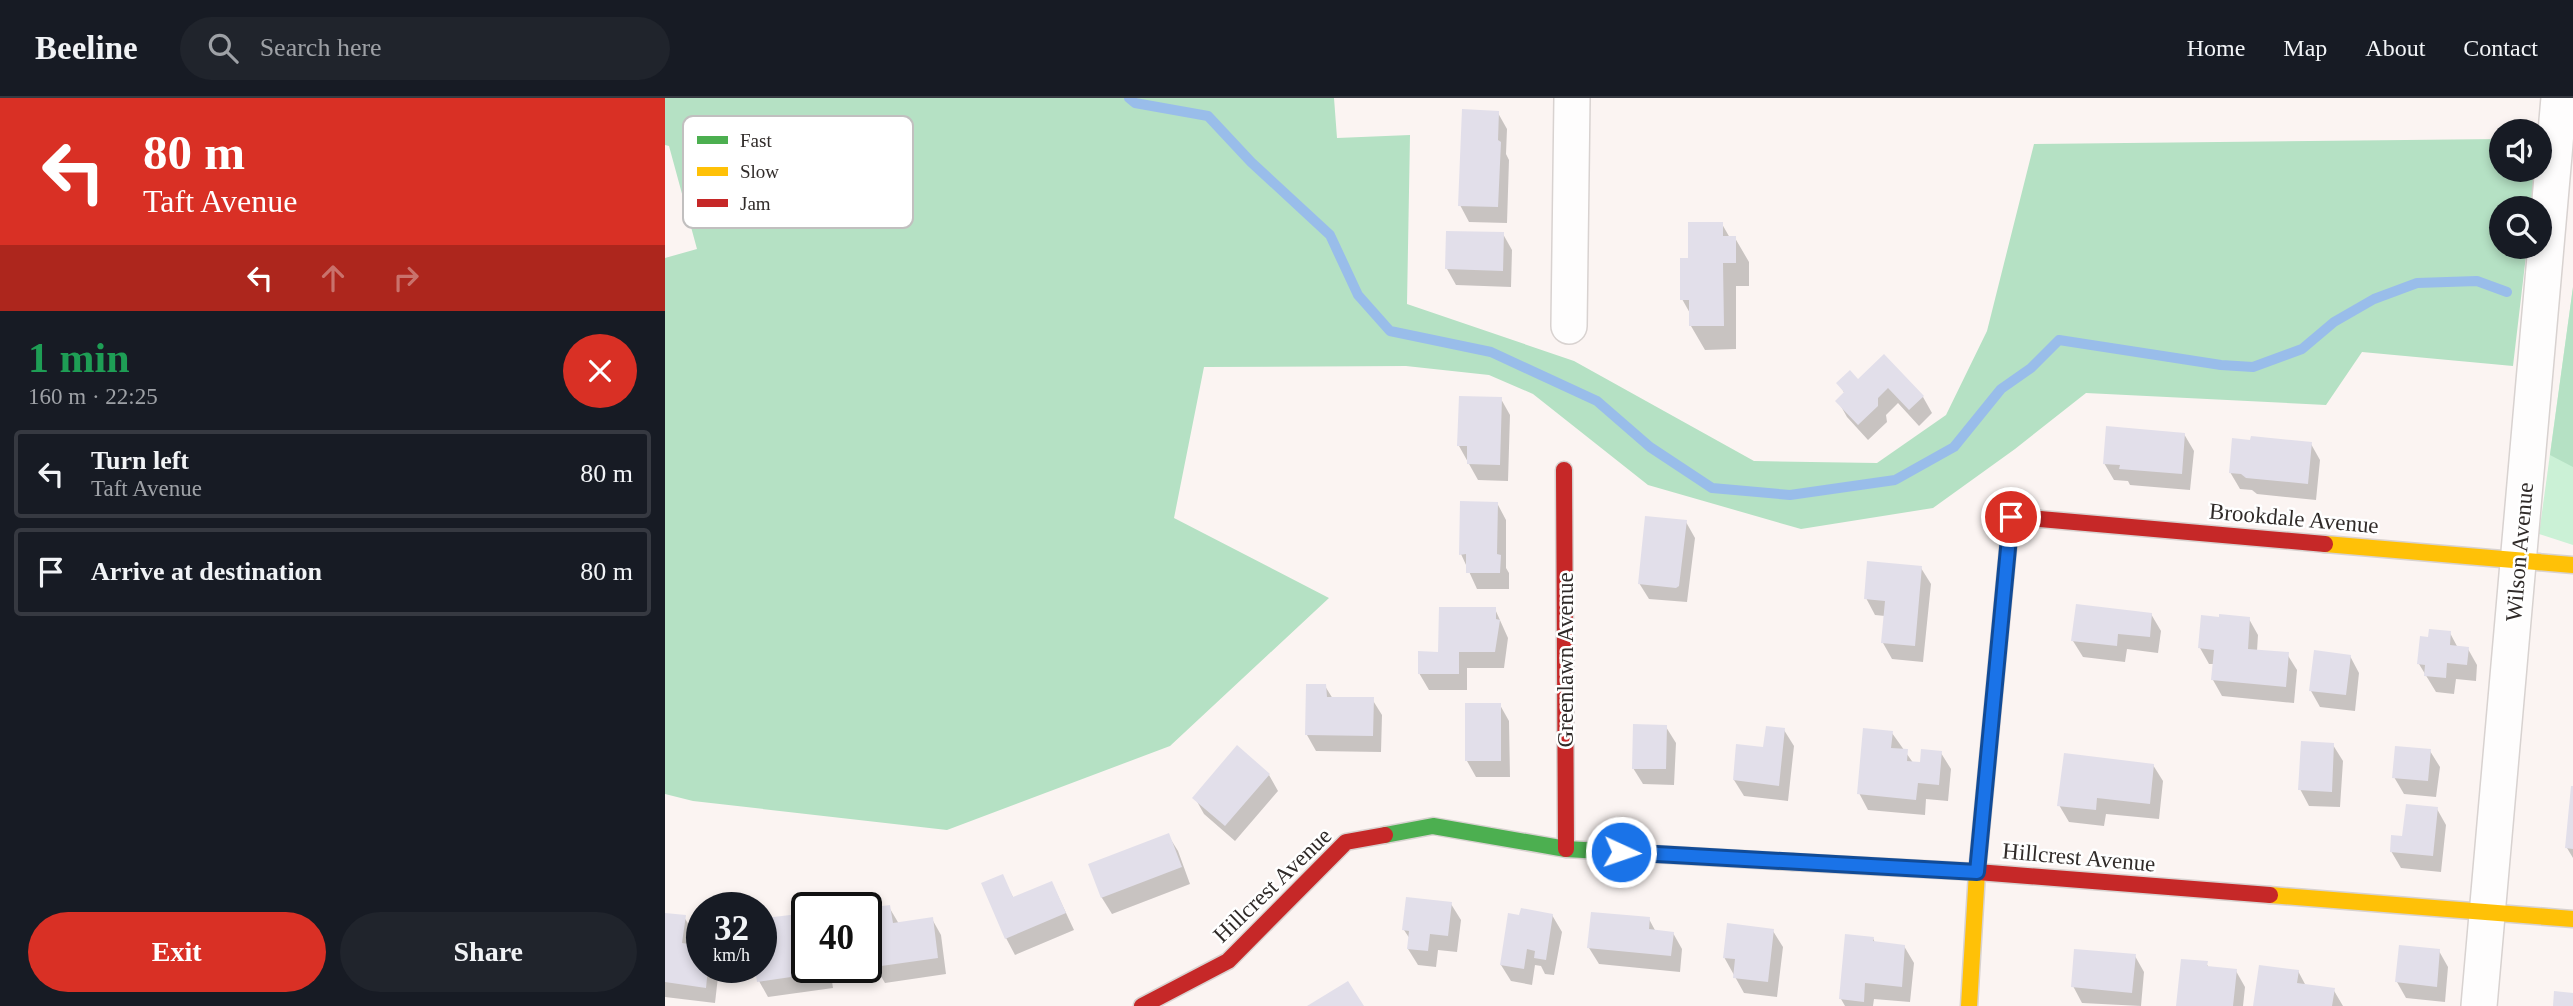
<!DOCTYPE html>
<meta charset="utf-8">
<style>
body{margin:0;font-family:"Times New Roman",serif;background:#20242c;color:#f1f3f6;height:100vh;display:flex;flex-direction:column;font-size:26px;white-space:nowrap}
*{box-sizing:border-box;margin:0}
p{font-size:23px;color:#9ea1a6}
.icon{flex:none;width:38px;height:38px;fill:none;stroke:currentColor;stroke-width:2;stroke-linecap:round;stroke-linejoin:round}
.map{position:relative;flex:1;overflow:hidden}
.drawer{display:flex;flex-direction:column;background:#171b24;width:665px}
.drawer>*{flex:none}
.hud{background:#d93025;color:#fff;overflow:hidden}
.buttons{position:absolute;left:1824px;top:21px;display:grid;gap:14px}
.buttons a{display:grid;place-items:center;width:63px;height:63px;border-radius:50%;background:#171b24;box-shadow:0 4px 10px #0003;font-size:35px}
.speed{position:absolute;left:21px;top:794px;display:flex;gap:14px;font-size:35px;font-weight:700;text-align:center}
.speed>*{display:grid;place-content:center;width:91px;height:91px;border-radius:50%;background:#171b24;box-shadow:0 4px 10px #0003;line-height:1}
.speed small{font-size:18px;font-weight:400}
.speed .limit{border:4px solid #111;border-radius:10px;background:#fff;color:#111}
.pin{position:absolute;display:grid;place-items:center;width:60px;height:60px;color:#fff;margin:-30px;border:4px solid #fff;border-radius:50%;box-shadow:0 2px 7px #0007}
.me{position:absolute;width:77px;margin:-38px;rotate:93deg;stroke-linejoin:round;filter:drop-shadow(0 0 5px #0008)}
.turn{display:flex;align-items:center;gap:24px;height:147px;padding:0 28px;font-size:32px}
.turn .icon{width:91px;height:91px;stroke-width:2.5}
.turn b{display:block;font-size:49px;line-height:60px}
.lanes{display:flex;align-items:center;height:66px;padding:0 28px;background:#0003;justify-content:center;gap:35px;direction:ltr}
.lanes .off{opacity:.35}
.round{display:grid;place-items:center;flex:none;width:74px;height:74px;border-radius:37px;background:#20242c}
.summary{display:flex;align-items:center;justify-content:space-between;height:119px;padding:0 28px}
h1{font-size:42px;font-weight:700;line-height:52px;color:#1e9e55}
.button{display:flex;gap:14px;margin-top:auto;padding:14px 28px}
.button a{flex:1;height:80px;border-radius:42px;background:#d93025;color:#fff;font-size:28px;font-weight:700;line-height:80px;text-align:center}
.button a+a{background:#20242c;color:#f1f3f6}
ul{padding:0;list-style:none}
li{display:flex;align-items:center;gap:21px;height:88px;margin:0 14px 10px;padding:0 14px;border:4px solid #363941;border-radius:7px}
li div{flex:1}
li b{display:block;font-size:26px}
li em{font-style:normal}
header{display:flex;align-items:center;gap:42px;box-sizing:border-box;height:98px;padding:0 35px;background:#171b24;border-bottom:2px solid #363941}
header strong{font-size:33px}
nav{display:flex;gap:38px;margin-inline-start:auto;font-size:24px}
.search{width:490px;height:63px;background:#20242c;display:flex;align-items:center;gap:18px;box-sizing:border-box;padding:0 24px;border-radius:38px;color:#9ea1a6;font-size:26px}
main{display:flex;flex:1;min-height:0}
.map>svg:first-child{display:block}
.green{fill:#cbf1d6}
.forest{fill:#b5e1c4}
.shadow{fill:#0003}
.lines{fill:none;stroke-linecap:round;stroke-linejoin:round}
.stream{stroke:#99bdea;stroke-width:10}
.building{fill:#e2dfea}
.street-casing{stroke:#d8d2d0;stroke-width:38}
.fast-casing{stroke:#d8d2d0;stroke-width:19}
.slow-casing{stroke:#d8d2d0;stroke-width:19}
.jam-casing{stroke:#d8d2d0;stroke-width:19}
.street{stroke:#fefdfd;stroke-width:35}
.fast{stroke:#4caf50;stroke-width:16}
.slow{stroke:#ffc107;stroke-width:16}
.jam{stroke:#c62828;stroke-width:16}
.route-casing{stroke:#114b97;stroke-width:18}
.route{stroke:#1a73e8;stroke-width:12}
.labels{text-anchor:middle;stroke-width:5;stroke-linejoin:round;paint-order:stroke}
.street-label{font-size:23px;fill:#302b29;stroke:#fff}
.key{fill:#fff;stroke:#c1bfbf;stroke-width:2}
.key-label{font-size:19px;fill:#302b29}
</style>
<header>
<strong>Beeline</strong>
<div class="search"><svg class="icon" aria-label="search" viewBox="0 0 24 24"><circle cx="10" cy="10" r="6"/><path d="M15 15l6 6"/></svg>Search here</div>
<nav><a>Home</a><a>Map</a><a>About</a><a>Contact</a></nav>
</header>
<main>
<section class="drawer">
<div class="hud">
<div class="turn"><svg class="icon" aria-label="left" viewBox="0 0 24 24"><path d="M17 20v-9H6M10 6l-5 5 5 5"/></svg><div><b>80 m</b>Taft Avenue</div></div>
<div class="lanes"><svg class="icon" aria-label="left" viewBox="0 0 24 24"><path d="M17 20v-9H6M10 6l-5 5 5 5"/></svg><svg class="icon off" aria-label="ahead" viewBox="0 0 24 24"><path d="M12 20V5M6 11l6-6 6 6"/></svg><svg class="icon off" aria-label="right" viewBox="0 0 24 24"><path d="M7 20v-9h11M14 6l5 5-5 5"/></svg></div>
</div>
<div class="summary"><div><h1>1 min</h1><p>160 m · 22:25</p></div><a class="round" style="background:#d93025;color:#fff"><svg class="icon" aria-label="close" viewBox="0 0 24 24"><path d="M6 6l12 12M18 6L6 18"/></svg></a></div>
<ul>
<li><svg class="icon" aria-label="left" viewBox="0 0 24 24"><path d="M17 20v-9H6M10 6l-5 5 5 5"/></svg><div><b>Turn left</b><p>Taft Avenue</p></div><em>80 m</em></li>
<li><svg class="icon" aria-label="arrive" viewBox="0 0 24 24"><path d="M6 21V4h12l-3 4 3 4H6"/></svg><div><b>Arrive at destination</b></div><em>80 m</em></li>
</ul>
<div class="button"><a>Exit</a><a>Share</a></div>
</section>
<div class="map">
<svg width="1908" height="908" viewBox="0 0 1908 908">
<rect width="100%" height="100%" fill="#fbf4f2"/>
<path class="green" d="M1908,189V447L1874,436Z"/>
<path class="forest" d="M0,0H669L672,40L745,37L742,206L909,263L1089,363L1212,365L1281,317L1322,233L1369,46L1836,41V72H1871L1867,110H1836V149H1862L1848,268L1697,254L1661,307L1421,295L1350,351L1268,410L1136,431L983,387L868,296L824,277L741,268L539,269L509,420L664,500L505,648L282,732L28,703L0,696V160L32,151L4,48L0,47Z
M1908,189V369L1885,357Z"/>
<path class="shadow" d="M833,15L842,31L841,56L844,62L842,125L804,124L795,107Z
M1057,126L1065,140H1070L1084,164V188H1071V251L1040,252L1026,228V217L1017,201L1025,162Z
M838,136L847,152L846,189L791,187L782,171Z
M1219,258L1258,299L1267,315L1254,328L1233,305L1221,317L1222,324L1203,342L1182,319L1173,303L1180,296L1174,286L1193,283Z
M836,301L845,317L843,383L813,382L794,348Z
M1519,336L1529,353L1525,392L1465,387L1463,383L1449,382L1439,365Z
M1646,346L1655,362L1651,402L1592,396L1587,392L1575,391L1565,374Z
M832,405L841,422V470L844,475V491H812L796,456Z
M1021,424L1030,440L1022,504L984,501L974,485Z
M1256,470L1266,486L1258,564L1227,561L1218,545L1220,518L1210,517L1201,500Z
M830,511L843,540L839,570H802V592H764L754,575Z
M1486,516L1496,533L1493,555L1462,551L1460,564L1418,559L1408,543Z
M1584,521L1593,537L1592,553L1622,556L1632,572L1629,605L1557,598L1548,582L1549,566H1544L1535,550Z
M1785,535L1793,550L1803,551L1812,567L1811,583L1791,581L1789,596L1771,594L1754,566L1765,541Z
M1685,558L1694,575L1690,613L1655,609L1646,593Z
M642,588H660L668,601H707L717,617L716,654L651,653L642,637Z
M835,607L844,623L845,679H811L802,663Z
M1001,629L1011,645L1009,687L978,686L968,670Z
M1119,632L1129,648L1123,703L1079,698L1069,682Z
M1227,635L1249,666H1256L1276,655L1286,671L1283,703L1261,701L1260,717L1203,712L1194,695Z
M1668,647L1678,663L1675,709L1644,708L1635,691Z
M572,649L604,677L613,693L570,743L539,716L530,700Z
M1765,653L1775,669L1771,699L1739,696L1729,679Z
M1488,667L1498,683L1494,721L1441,716L1439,728L1404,724L1394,707Z
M1908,694V760L1902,750Z
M1772,711L1781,727L1776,774L1736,770L1726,753Z
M503,737L513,753L525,786L447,816L437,800L425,767Z
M337,778L349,801L387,785L409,832L350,857L341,840Z
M786,806L796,822L792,854L773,852L771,869L753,867L743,851L745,841L739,832Z
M224,809L234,826L267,821L276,837L281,876L220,885L210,868Z
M0,817L19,819L29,835L27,848L37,870H54L50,905L0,899Z
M887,817L897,834L889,877L880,876L876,868L870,867L867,887L846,883L836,867Z
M984,821L991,834L1008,835L1017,851L1015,874L934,866L924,850Z
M1108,833L1118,849L1112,899L1079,895L1059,859Z
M1208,840L1210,845L1239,848L1249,865L1245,904L1209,901L1208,908H1180L1176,901Z
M105,845L142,870H165L168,890L103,899L94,883L92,870H96Z
M1774,853L1783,869L1780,904L1741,900L1732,884Z
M1470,858L1479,874L1476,908L1417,905L1408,888Z
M1541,865L1544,870L1571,873L1580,889L1578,908H1513Z
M1633,873L1641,888L1668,891L1678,908H1590Z"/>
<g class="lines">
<path class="stream" d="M464,0L470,5L543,18L586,64L665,137L693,197L725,233L826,254L932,303L985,349L1047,390L1125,397L1230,382L1289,349L1336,291L1366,270L1394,242L1556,267L1588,269L1637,251L1669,224L1709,201L1752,185L1812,183L1842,194"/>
</g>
<path class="building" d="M797,11L834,13L833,42L836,44L833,109L793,108Z
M1023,124H1058V138H1071V165H1058L1059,228H1024V202H1015V160H1023Z
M781,133L839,134L838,173L780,171Z
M1219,256L1259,298L1244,312L1223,290L1213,300V308L1193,327L1170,303L1179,294L1171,285L1185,272L1193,281Z
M794,298L837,299L835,367L802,366V348H792Z
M1441,328L1520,335L1517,376L1454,371L1455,367L1438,366Z
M1586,338L1647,344L1643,386L1581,380L1576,376L1564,375L1567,340L1585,342Z
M795,403L833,404L832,456L836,457L835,475H801V456L794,457Z
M980,418L1022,422L1014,488L1011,490L973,486Z
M1202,463L1257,468L1250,548L1216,545L1220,503L1199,501Z
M1411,506L1487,515L1485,539L1453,536L1452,548L1406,543Z
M774,509H831V521L835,522L830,554H794V576H753V553L773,554Z
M1554,516L1585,519L1583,551L1624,554L1621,589L1546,582L1549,552L1533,550L1536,517L1554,519Z
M1764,531L1786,533L1785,547L1804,549L1802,567L1782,565L1781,580L1759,578L1760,567L1752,566L1755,538L1763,539Z
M1649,552L1686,557L1681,597L1644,593Z
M641,586H661L662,599H709L708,638L640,637Z
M800,605H836V663H800Z
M968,626L1002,627L1001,671H967Z
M1101,628L1120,630L1114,688L1068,682L1071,646L1098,649Z
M1198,630L1228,633L1226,650L1243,651L1242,663L1255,664L1256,651L1277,653L1274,687L1253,685L1251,702L1192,696Z
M1636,643L1669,645L1667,694L1633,692Z
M572,647L605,676L560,728L527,700Z
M1730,648L1766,651L1763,683L1727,680Z
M1399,655L1489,666L1485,706L1432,700L1431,712L1392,708Z
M1906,688H1908V751L1900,750Z
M1741,706L1773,709L1768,758L1725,754L1726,737L1737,738Z
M504,735L517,769L436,800L423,766Z
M338,776L348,799L387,783L401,815L340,841L316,785Z
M741,799L787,804L783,838L765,836L763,853L742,851L744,833L737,832Z
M225,807L228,825L268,819L273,860L209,869L201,810Z
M856,810L888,816L881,862L869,860L870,853L862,851L859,871L835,867L843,815L854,817Z
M926,814L985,819L984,831L1009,834L1006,858L922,850Z
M0,815L21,817L17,845L37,848V870H43L41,890L0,884Z
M142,815V870H159L160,874L92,884L90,870H96V844L103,843L100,820Z
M1062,825L1109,831L1103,884L1068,880L1070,861L1058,860Z
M1180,836L1209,839L1208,843L1240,847L1237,889L1200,885L1199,904L1174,901Z
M1734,847L1775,851L1772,889L1730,884Z
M1409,851L1471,856L1467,895L1406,889Z
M1516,861L1543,863L1542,868L1572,871L1568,908H1511Z
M1594,867L1634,872L1632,885L1670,890L1667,908H1588Z
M683,883L699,908H642Z
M1889,893L1908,895V908H1888Z"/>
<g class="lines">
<g class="street-casing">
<path id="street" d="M904,228L907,0
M1814,908L1894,0"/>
</g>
<g class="fast-casing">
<path id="fast" d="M720,737L768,728L901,751L1128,764"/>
</g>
<g class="slow-casing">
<path id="slow" d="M1660,446L1908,467
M1605,797L1908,821
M1304,908L1312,774L1346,419L1375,421"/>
</g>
<g class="jam-casing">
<path id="jam" d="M899,372L901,751
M1375,421L1660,446
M1128,764L1312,774L1605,797
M477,908L563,863L681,744L720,737"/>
</g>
<use href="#street" class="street"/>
<use href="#fast" class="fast"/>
<use href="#slow" class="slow"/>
<use href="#jam" class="jam"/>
</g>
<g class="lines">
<g class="route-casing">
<path id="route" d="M956,754L1312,774L1346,419"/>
</g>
<use href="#route" class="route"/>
</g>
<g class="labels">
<g class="street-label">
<text transform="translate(1629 420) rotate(5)" y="8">Brookdale Avenue</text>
<text transform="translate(1854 454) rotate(-85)" y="8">Wilson Avenue</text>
<text transform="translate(900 562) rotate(-90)" y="8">Greenlawn Avenue</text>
<text transform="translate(1414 759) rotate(5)" y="8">Hillcrest Avenue</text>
<text transform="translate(607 787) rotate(-44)" y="8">Hillcrest Avenue</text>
</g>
</g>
<rect x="18" y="18" width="230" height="112" rx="10" class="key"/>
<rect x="32" y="38" width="31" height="8" fill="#4caf50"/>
<rect x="32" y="69" width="31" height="9" fill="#ffc107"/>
<rect x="32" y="101" width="31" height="8" fill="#c62828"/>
<g class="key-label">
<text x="75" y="49">Fast</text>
<text x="75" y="80">Slow</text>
<text x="75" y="112">Jam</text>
</g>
</svg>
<div class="buttons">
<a><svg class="icon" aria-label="sound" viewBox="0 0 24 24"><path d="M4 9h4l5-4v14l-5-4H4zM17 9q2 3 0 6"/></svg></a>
<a><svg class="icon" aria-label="search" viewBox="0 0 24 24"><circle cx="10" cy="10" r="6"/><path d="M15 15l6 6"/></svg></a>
</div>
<div class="speed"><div>32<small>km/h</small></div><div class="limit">40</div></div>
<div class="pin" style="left:1346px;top:419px;background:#d93025"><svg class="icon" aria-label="arrive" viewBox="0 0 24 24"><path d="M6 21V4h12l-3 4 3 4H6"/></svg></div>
<svg class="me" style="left:956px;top:754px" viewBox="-20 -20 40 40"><circle r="17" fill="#1a73e8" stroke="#fff" stroke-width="3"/><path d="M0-11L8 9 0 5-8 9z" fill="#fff"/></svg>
</div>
</main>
